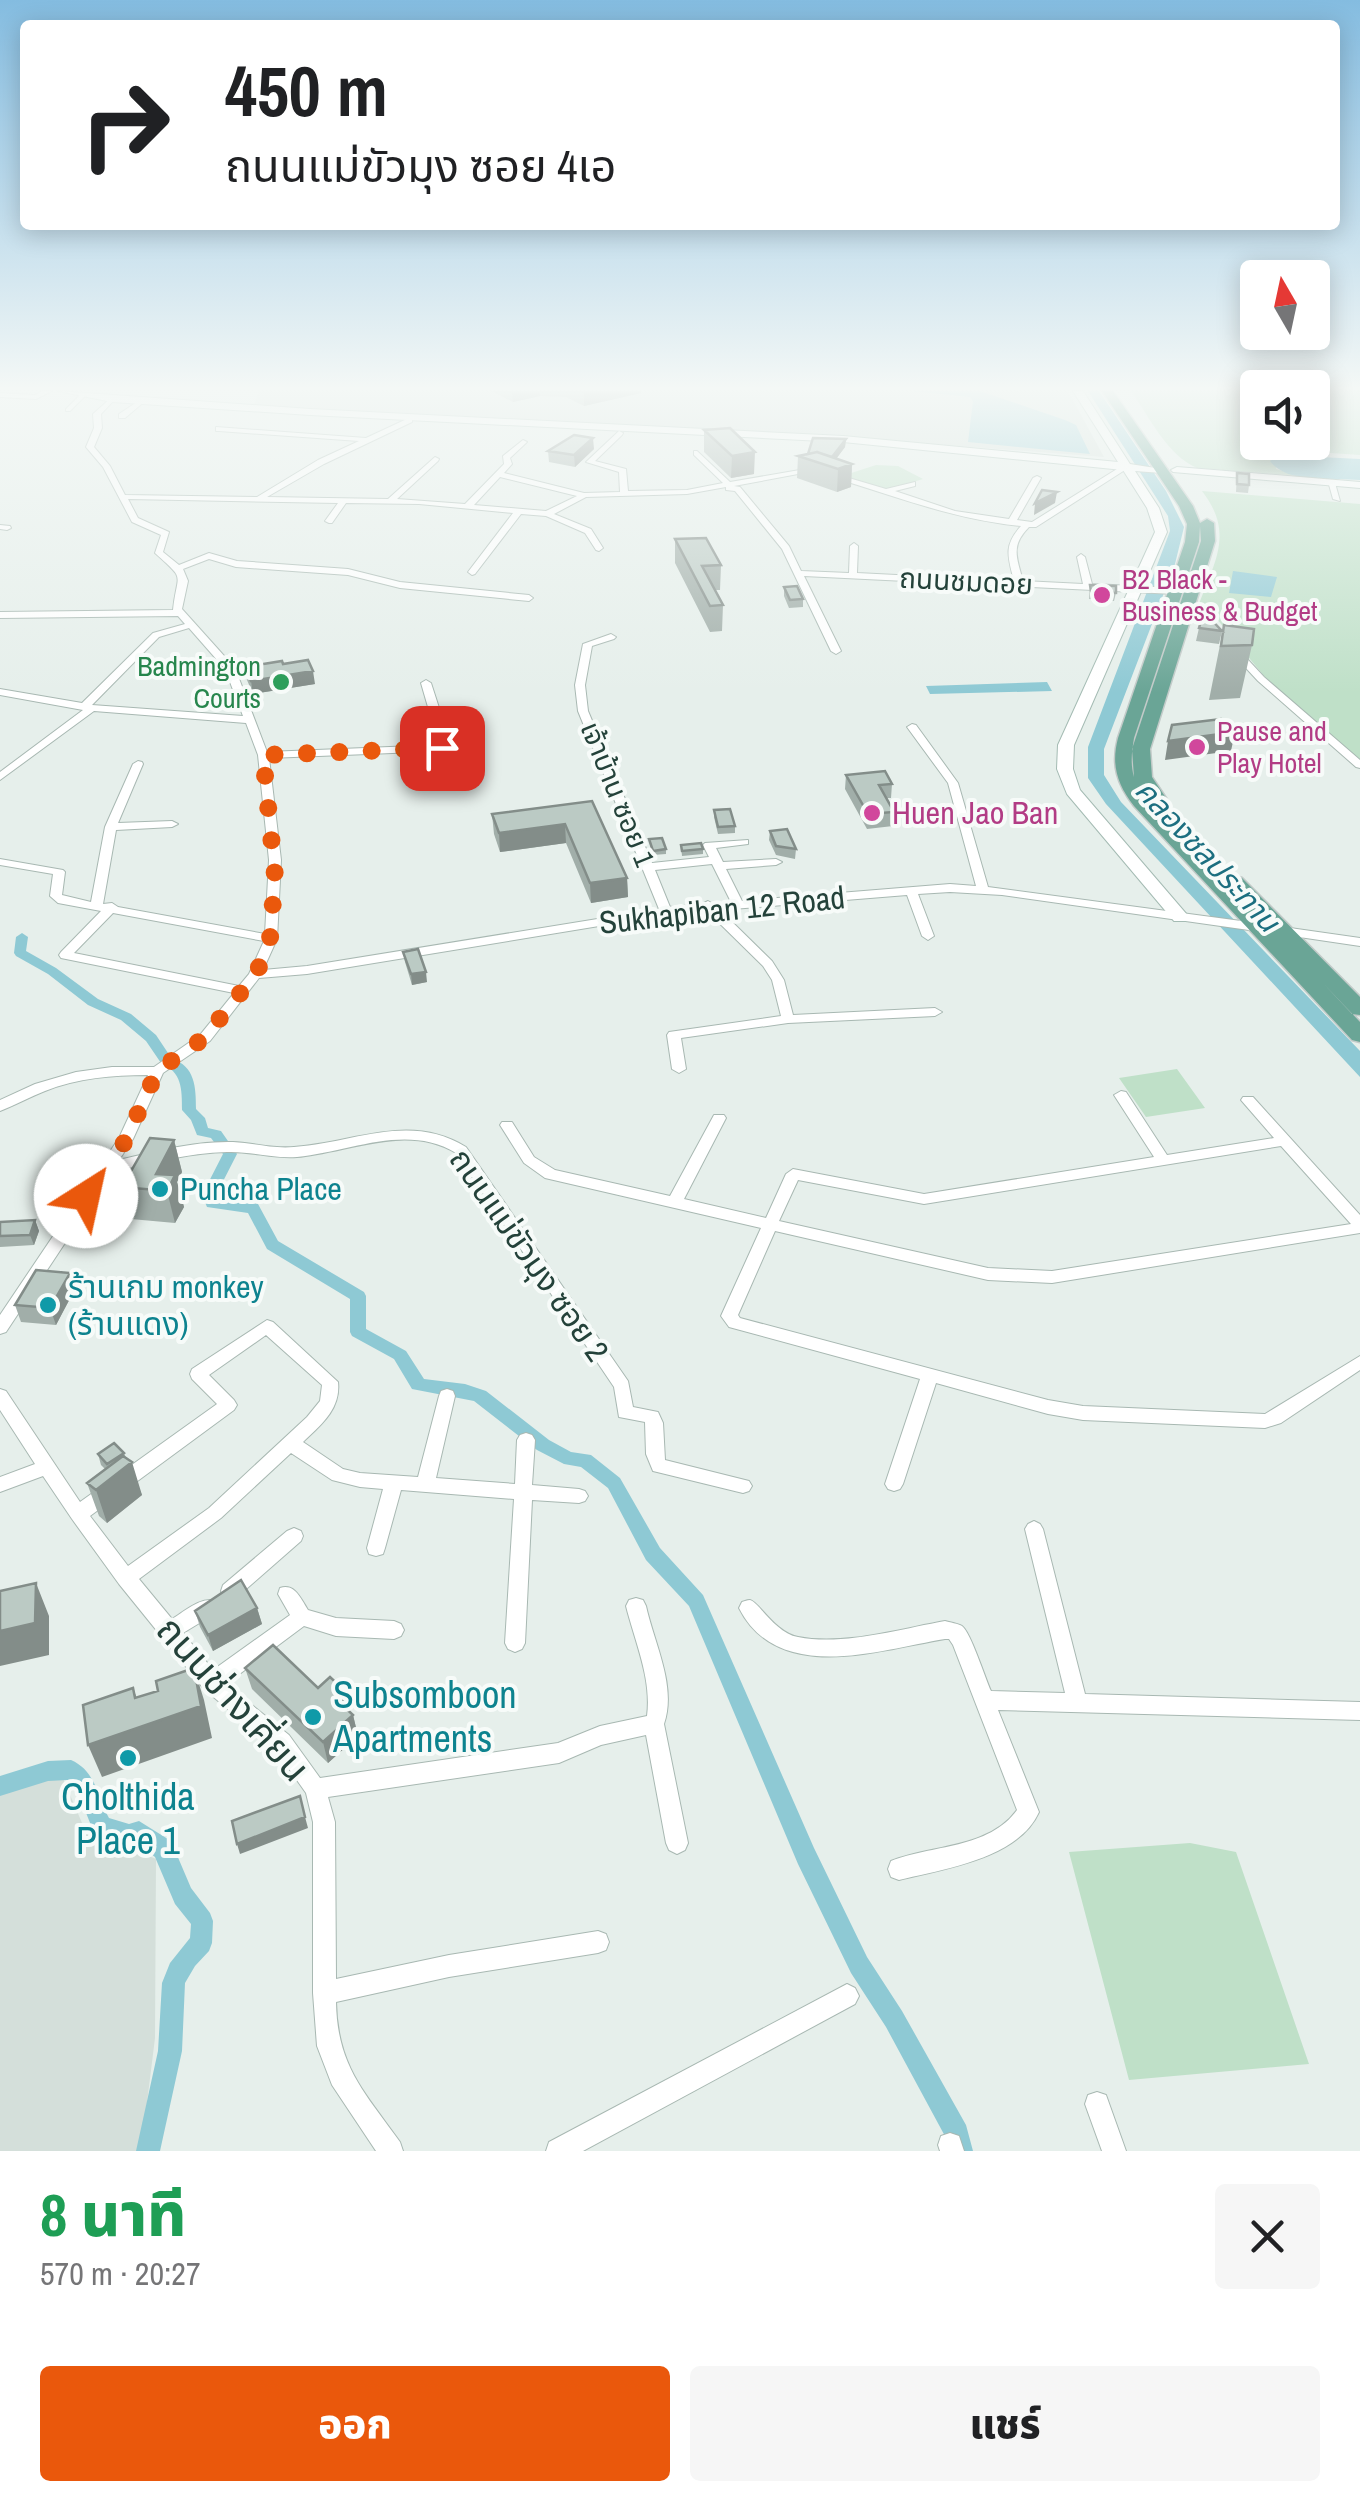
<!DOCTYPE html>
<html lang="th">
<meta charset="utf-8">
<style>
body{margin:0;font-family:"Archivo Narrow","Noto Sans Thai",sans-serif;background:#f6f6f6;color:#202124;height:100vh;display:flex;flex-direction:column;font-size:38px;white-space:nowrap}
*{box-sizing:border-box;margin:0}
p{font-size:32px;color:#757577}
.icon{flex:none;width:55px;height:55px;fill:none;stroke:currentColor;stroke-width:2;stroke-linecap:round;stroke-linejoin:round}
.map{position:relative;height:2151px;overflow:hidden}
.panel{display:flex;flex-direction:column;background:#fff;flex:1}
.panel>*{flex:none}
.banner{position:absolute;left:20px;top:20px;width:1320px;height:210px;border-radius:10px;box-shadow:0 5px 25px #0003;background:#fff;color:#202124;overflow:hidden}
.needle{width:65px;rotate:351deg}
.tools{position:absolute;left:1240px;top:260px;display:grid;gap:20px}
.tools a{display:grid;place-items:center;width:90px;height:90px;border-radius:10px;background:#fff;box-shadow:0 5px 25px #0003;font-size:50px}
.pin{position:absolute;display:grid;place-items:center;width:85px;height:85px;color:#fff;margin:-42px;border-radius:20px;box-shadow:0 5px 15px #0006}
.me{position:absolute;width:110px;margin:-55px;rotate:35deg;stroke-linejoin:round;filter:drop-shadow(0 0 8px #0008)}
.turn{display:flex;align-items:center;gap:35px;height:210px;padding:0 40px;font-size:45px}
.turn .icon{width:130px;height:130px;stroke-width:2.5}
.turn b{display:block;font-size:70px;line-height:85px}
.round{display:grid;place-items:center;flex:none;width:105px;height:105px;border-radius:10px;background:#f6f6f6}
.headline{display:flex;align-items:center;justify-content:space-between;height:170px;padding:0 40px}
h1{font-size:60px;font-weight:800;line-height:75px;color:#1e9e55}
.action{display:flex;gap:20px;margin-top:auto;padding:20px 40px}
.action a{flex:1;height:115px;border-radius:10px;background:#ea580c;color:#fff;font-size:40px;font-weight:800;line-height:115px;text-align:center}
.action a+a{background:#f6f6f6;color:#202124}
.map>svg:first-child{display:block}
.built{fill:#d4dfda}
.green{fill:#bfe0c8}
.water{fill:#8ec9d4}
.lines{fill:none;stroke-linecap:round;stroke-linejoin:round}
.canal{fill:#8ec9d4;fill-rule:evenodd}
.street-casing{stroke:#a8b8b2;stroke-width:2}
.secondary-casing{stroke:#a4bbb3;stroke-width:2}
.primary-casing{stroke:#c2cac8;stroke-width:3}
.street{fill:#fff;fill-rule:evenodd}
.secondary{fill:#fff;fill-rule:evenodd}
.primary{fill:#6aa596;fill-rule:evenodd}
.wall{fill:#a1aea9}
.shaded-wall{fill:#838d89}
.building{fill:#bbcac4;stroke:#838d89;stroke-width:2.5}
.route{stroke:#ea580c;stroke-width:18;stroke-dasharray:0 32.4}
.hotel-dot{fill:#d1479c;stroke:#f7fbf9;stroke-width:4}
.leisure-dot{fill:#2e9e5b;stroke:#f7fbf9;stroke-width:4}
.culture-dot{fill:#0f9aa8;stroke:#f7fbf9;stroke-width:4}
.labels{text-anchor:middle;stroke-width:8;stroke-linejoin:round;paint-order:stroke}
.far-hotel-label{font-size:28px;fill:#b23c85;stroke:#f7fbf9;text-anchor:start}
.far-street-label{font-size:28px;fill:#24423a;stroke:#f7fbf9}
.far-leisure-label{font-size:28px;fill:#27864d;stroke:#f7fbf9;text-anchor:end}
.far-water-label{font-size:30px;font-style:italic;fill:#1c6f80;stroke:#f7fbf9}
.hotel-label{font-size:32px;fill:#b23c85;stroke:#f7fbf9;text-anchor:start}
.street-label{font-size:32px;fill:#24423a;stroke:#f7fbf9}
.culture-label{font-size:32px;fill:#0d838f;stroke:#f7fbf9;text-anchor:start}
.near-culture-label{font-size:38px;fill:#0d838f;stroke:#f7fbf9;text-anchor:start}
.near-street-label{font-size:38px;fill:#24423a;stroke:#f7fbf9}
</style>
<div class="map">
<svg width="1360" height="2151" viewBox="0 0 1360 2151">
<rect width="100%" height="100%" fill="#e6efeb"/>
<path class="built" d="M259,391H1068L1104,457L803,434L253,407Z
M62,1776L85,1830L156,1859L155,2038L141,2151H0V1795Z"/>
<path class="green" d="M1131,391H1257L1258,442H1312L1313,391H1360V455L1301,451L1304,455H1279L1276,469L1301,476L1197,468C1167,455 1150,418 1131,391Z
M876,465L898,466L923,479L884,491L842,476Z
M1202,491L1360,504V760L1269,682L1216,618L1197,610C1213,563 1236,535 1202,491Z
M1177,1069L1205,1108L1146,1117L1119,1078Z
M1190,1843L1236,1852L1309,2064L1129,2080L1069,1852Z"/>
<path class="water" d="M912,391H980L1065,420L1076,425L1090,454L968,442L973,401L970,397Z
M1088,391H1099L1166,491L1184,527L1175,564L1104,749V775L1121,802L1360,1051V1077L1106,804L1088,778V747L1170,531L1168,516Z
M1279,455L1360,459V480C1334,478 1286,484 1270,461Z
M1233,571L1277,577L1271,597L1229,593Z
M1047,682L1052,691L930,694L926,686Z"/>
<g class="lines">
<path class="canal" d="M22,933L28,937L26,951L56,968L98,999L131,1014L156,1035L172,1059C195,1066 196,1087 196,1109L205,1118L208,1128L221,1131L237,1154L216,1195L218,1199L258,1204L278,1241L364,1292L366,1296V1329L406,1351L424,1379L465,1384L486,1391L549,1440L571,1452L591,1455L620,1478L660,1548L703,1595L814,1848L867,1957L902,2011L966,2125L973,2151H949L946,2138L886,2027L851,1973L798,1864L689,1606L646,1560L608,1488L581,1467L564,1464L537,1450L474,1401L412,1389L394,1359L352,1336L350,1332V1299L267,1249L248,1213L207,1207L202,1195L223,1154L211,1138L197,1135L191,1120L182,1110C182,1089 182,1072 161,1063L146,1041L121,1020L88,1005L48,974L16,956L14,953L16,937Z
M71,1760C96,1771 97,1796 109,1818L129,1824L139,1821L171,1841L191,1888L210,1913L213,1921L212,1943L209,1951L195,1966L185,1983L182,2051L160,2151H136L158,2051L162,1983L170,1963L190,1938L191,1924L175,1904L155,1857L136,1842L129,1844L94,1833L79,1795L67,1780L48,1781L0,1796V1776L48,1761Z"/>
<g class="street-casing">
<path id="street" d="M42,391H52L36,399L0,397V393L35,395Z
M80,395L85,396L70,411H66V409Z
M112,397L115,399L101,414L102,428L94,447L110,466L125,495L257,497L318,460L359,441L219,431H216V427L366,438L409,418H412V422L324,464L267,497L388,499L435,457L439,459L438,461L397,499L465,504L504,464L503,456L523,440L527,442L510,458L512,464L504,473L584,493L620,492L619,472L586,462L619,431L623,433L622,435L595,461L626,469L628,491L687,490L723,483L694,455V451H697L730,482L817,467L818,469L814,471L734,486L740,487L789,546L801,571L849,573L850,546L854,543L858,546L857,573L1014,581C1008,557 1003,546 1021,526C956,520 894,496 832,477V473L886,489L915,482V486L895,491L955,511L1009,519L1033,478L1037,476L1041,478L1017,520L1032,522L1125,464H1128V468L1036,527H1029C1010,546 1017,558 1023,581L1083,584L1077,557L1081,554L1085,557L1092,584L1175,588L1179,591L1175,594L804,576L841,651L836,654L831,651L782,549L735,491L726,490V487L687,494L586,497L554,514L591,529L603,548L599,551L596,550L585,533L546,516L521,514L475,574L472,575L468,572L513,513L419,504L346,503L332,523H329L325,521L338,503L128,499L138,518L169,532L163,552L179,565L209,553L237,561L348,569L400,582L529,595L533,598L529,601L400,588L348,575L236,567L209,559L183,569L188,581L182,609L235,668L267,752L439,745L421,683L426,680L431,683L451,745L442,751L269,758L281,860L277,939L263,970L307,966L659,909L578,711L575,685L583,644L611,634L616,637L614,639L592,646L585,685L588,711L652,863L709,857L703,845L705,843L748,840V844L716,848L723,862L776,859L782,862L776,865L726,869L742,901L950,884L976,886L948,783L907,727L912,724L916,725L958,783L988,887L1256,923L1262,927L1256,931L1002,895L950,892L918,894L934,936L928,940L922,936L907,895L720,910L772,961L784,980L793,1015L935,1008L942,1012L935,1016L788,1023L681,1038L686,1069L679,1073L672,1069L667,1035L669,1032L781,1016L772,980L763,966L707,911L666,915L307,974L259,978L210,1041L163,1073L133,1139L119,1160C157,1151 195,1141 233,1142C254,1143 273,1149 294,1147C354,1143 409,1112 466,1147L628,1381L633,1407L658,1412L663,1423L665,1460L749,1481L752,1486L749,1491L743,1493L653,1471L646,1454L645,1422L619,1417L614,1387L456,1153C406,1123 350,1152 297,1157C273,1159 251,1151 227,1152C188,1153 150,1163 112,1172L6,1332L0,1334V1315L119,1138L148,1075C112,1075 78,1078 45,1091C30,1097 15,1105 0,1111V1100L35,1084L76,1072L112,1067H154L200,1035L234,993L61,958L59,955L61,952L101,911L58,903L50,896L53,874L0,865V859L63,870L65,872L62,895L91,902L105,827L133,764L138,761L142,762L143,764L118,823L172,821L178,824L172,827L116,830L103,904L112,903L118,907L265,934L269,860L258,755L246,723L94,711L0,780V772L83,710L0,695V689L82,703L153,633L185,624L178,616L0,618V612L173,610C177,571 187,582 155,553L161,535L132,522L103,467L86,447L94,428L93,414ZM500,477L577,496L546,511L474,505ZM189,628L225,669L243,716L92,705L159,637ZM712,864L731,902L713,904L708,901L702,904L670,907L655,870ZM113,913L264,941L249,974L239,986L74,953Z
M140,400L145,401L125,418H119V414Z
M1328,481L1335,483L1340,501L1333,499Z
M0,525L10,526L11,528L7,530L0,529Z
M1232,649H1238L1264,677L1360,760V768L1356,767L1258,681L1232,653Z
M1283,927L1360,938V946L1279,934L1277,931Z
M1121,1091L1126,1092L1167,1155L1274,1138L1241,1100L1243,1097H1253L1360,1215V1233L1052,1283L988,1280L775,1231L738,1315L740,1318L1048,1400L1083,1406L1265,1414L1360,1356V1370L1281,1423L1265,1428L1083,1420L1048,1414L936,1383L903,1484L900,1489L894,1491L888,1489L885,1484L920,1379L729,1327L721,1316L761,1228L545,1178L524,1163L500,1125L502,1122H512L534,1157L555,1170L670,1196L714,1115H724L726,1118L684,1199L766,1218L786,1174L793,1169L924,1194L1154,1157L1114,1095ZM1281,1146L1351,1224L1052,1271L988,1268L779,1221L798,1180L924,1204Z
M267,1320L273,1322L338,1382C341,1409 321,1425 303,1442L343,1469L360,1473L418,1477L439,1396L441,1391L447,1389L453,1391L455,1396L436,1478L515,1484L517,1440L520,1435L526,1433L532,1435L535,1440L532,1485L579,1489L585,1491L588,1496L585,1501L579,1503L532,1500L525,1643L522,1649L515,1652L508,1649L505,1643L514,1499L401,1490L385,1548L383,1554L376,1556L369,1554L367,1548L383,1489L360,1487L332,1480L291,1453L221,1518L139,1579L172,1619C184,1612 201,1596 216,1601L219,1607L216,1613L183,1633L213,1670L290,1615L278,1594L280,1588C295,1583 301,1599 308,1610L336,1618L394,1621L401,1624L404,1630L401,1636L394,1639L336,1636L304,1626L226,1684L289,1735L320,1778L558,1743L600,1726L647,1716C652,1679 635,1642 626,1606L629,1600L636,1598L643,1600L646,1606C654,1643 677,1686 664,1724L688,1843L685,1850L677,1854L669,1850L666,1843L646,1735L601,1745L559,1763L328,1797L335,1822L336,1979L449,1955L598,1931L606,1934L609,1942L606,1950L598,1953L449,1977L336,2002C337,2066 365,2093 400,2142L403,2151H376L332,2085L317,2046L313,1993V1822L306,1793L275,1749L204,1689L119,1584L72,1519L43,1476L0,1492V1477L35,1464L0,1410V1389L6,1391L80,1502L217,1404L192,1379L190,1374L192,1369ZM266,1335L322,1385L320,1401L307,1417L209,1508L128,1566L90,1516L234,1410L237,1405L234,1400L209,1375Z
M1034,1521L1040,1524L1043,1529L1085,1694L1360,1702V1720L998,1710L1039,1812C1018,1859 943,1869 899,1880L891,1877L888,1869L891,1861C931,1845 989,1849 1017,1810L953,1645L949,1639H945C879,1650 778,1685 739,1608L742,1602C745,1601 747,1600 750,1600C758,1601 775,1633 798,1637C843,1646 900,1629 945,1621C949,1622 959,1624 962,1626C971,1633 985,1678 991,1691L1065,1693L1025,1529L1028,1524Z
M294,1528L301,1531L303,1536L301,1541L237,1597L230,1599L223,1597L221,1591L223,1585L287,1531Z
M847,1984L855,1988L859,1996L855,2004L583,2151H546L549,2142Z
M1097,2092L1106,2095L1126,2151H1102L1085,2104L1088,2095Z
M950,2133L959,2136L964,2151H940L938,2145L941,2136Z"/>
</g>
<g class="secondary-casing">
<path id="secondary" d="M58,391L310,409L843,436L1118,462L1073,391H1083L1130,464L1168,470L1162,473L1135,471L1159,508L1167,532L1074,745L1073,769L1080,790L1189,917L1186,921H1174L1067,794L1057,769L1058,745L1155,532L1147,508L1123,470L843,442L310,415L112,402Z
M1177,467L1360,482V488L1173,472L1171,470Z"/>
</g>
<g class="primary-casing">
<path id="primary" d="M1102,391H1113L1193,506L1200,523L1207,519L1214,523L1215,541L1150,749L1152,777L1170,804L1167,808H1156L1226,881L1235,876L1242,878L1360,997V1015L1352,1014L1321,981L1360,1022V1042L1352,1040L1134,806C1117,784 1111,765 1118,738L1185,542L1187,524L1179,506ZM1200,526L1201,541L1132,749L1134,777C1130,763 1132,751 1134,738L1199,542Z"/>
</g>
<use href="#street" class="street"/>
<use href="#secondary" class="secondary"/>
<use href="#primary" class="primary"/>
</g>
<path class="wall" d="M491,391H641V393L584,406L566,397L540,396L513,402Z
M704,430L754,474L731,478L704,452Z
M846,439L845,447L836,459L852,464L851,487L837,492L797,478L798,456L808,454Z
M594,449L575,467L549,462L548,451Z
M1237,473L1249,485L1248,493L1236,492Z
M675,539L721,565L720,590H715L723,605L722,631L710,632L675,563Z
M1090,585L1116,593L1114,601L1089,599Z
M784,587L803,599V607L789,608L784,596Z
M1224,625L1252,645L1240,698L1209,700Z
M1199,628L1222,631L1219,644L1196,641Z
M245,667L315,684L253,694L247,680Z
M846,775L892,784L891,798H887L894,812L893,826L867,829L845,789Z
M592,801L627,878L628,897L591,903L566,843L500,852L494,834L492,814Z
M714,810L735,826V833L718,834L714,817Z
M770,831L796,849L795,859L776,855L769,840Z
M649,839L666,849V854L653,855Z
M681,845L703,849V854L682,856Z
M403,952L427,982L412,985L405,962Z
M174,1140L182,1172L177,1182L184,1207L175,1223L131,1219L122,1187Z
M35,1220L39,1231L34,1245L0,1247V1222Z
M75,1289L56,1325L21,1322L15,1305Z
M124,1453L142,1495L107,1523L99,1516L87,1483L105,1469L101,1465L98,1454Z
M257,1608L262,1624L213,1651L200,1627L195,1611Z
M245,1668L349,1711L353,1715L358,1736L328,1763L252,1689Z"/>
<path class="shaded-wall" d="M512,391H540V396L513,402Z
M641,391V393L584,406V392Z
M593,438L594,449L575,467L574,455Z
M846,439L845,447L830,467V460Z
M755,452L754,474L731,478L732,456Z
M852,464L851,487L837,492L838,469Z
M1057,492L1055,503L1034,515L1035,503Z
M313,671L315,684L253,694L251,681Z
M1235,732L1231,751L1165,760L1168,741Z
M565,824L566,843L500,852L499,833Z
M627,878L628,897L591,903L590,883Z
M426,972L427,982L412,985L411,974Z
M174,1140L182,1172L177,1182L184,1207L175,1223L167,1191L156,1174Z
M35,1220L39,1231L34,1245L30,1235Z
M70,1273L75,1289L56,1325L50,1308Z
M132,1462L142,1495L107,1523L96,1490Z
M36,1583L49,1616V1655L0,1666V1631Z
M257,1608L262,1624L213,1651L208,1635Z
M194,1668L204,1700L212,1738L102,1777L88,1745L133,1688L145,1720Z
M345,1691L350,1713L336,1699Z
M353,1715L358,1736L328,1763L323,1742Z
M305,1817L308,1828L240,1854L237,1844Z"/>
<path class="building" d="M730,428L755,452L732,456L704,430Z
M574,435L593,438L574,455L548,451Z
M813,438L846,439L832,457L817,452L808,454Z
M817,452L852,464L838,469L798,456Z
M1237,473L1249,474V485L1237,484Z
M1042,490L1057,492L1035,503Z
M706,538L721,565L702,566L723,605L710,606L675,539Z
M1090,585L1116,586V593L1091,591Z
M797,586L803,599L790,600L784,587Z
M1204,612L1222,631L1199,628Z
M1224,625L1254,629L1252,645L1221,646Z
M308,660L313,671L251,681L245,667L282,661L283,664Z
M1221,719L1235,732L1168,741L1172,725Z
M885,771L892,784L879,785L894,812L868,814L846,775Z
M592,801L627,878L590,883L565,824L499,833L492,814Z
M730,809L735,826L718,827L714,810Z
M787,829L796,849L776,846L770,831Z
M662,838L666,849L653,851L649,839Z
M701,843L703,849L682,851L681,845Z
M418,949L426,972L411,974L403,952Z
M150,1138L174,1140L156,1174L175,1175L167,1191L122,1187Z
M35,1220L30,1235L0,1236V1222Z
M36,1270L70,1273L50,1308L15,1305Z
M114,1443L124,1453L107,1464L98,1454Z
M123,1456L132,1462L96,1490L87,1483Z
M241,1580L257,1608L208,1635L195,1611Z
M36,1583L35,1623L0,1631V1591Z
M273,1645L318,1688L330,1677L345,1691L336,1699L353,1715L323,1742L245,1668Z
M194,1668L201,1706L88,1745L83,1705L133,1688L135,1698L158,1691L156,1681Z
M300,1796L305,1817L237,1844L232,1821Z"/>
<linearGradient id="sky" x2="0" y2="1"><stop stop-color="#84bce0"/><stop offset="0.56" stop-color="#f4f8f6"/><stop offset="1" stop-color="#f4f8f6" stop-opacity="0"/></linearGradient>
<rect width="1360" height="693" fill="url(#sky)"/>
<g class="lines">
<path class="route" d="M86,1196L126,1140L157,1071L204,1038L255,975L264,957L270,939L275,876L263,755L442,748"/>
</g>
<g class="hotel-dot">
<circle cx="1102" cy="595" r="10"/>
<circle cx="1197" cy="747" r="10"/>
<circle cx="872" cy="813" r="10"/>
</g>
<circle class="leisure-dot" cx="281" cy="682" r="10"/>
<g class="culture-dot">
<circle cx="160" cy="1189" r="10"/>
<circle cx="48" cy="1305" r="10"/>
<circle cx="313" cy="1717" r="10"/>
<circle cx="128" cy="1758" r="10"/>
</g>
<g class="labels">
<g class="far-hotel-label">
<text x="1122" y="589">B2 Black -<tspan x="1122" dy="32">Business &amp; Budget</tspan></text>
<text x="1217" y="741">Pause and<tspan x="1217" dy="32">Play Hotel</tspan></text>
</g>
<g class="far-street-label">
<text transform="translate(966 581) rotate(3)" y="10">ถนนชมดอย</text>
<text transform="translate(618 794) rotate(68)" y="10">เจ้าบ้าน ซอย 1</text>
</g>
<g class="far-leisure-label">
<text x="261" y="676">Badmington<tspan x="261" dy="32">Courts</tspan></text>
</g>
<g class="far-water-label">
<text transform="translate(1207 856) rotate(47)" y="10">คลองชลประทาน</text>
</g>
<g class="hotel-label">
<text x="892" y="824">Huen Jao Ban</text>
</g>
<g class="street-label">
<text transform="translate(722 910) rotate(-6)" y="11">Sukhapiban 12 Road</text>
<text transform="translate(529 1255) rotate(55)" y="11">ถนนแม่ขัวมุง ซอย 2</text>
</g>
<g class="culture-label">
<text x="180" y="1200">Puncha Place</text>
<text x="68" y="1298">ร้านเกม monkey<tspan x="68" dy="37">(ร้านแดง)</tspan></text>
</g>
<g class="near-culture-label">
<text x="333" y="1708">Subsomboon<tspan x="333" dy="44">Apartments</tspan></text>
<text x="128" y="1810" text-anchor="middle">Cholthida<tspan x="128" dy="44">Place 1</tspan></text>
</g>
<g class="near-street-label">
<text transform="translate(233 1699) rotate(48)" y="13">ถนนช่างเคี่ยน</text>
</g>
</g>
</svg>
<div class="tools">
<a><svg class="needle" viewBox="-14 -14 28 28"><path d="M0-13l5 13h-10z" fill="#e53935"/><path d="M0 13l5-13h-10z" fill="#757577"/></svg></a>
<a><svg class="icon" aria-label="sound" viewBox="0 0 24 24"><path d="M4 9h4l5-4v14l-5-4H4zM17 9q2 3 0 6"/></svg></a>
</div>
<div class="pin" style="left:442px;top:748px;background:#d93025"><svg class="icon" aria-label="arrive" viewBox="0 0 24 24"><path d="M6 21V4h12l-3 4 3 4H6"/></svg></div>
<svg class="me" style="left:86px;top:1196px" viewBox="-20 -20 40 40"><circle r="19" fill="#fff"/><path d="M0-13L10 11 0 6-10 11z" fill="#ea580c"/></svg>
<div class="banner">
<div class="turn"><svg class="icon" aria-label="right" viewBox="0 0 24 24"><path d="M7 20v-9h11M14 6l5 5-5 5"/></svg><div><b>450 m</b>ถนนแม่ขัวมุง ซอย 4เอ</div></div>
</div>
</div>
<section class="panel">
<div class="headline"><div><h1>8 นาที</h1><p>570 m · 20:27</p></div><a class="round"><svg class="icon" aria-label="close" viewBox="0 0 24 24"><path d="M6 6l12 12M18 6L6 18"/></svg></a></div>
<div class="action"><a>ออก</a><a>แชร์</a></div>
</section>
